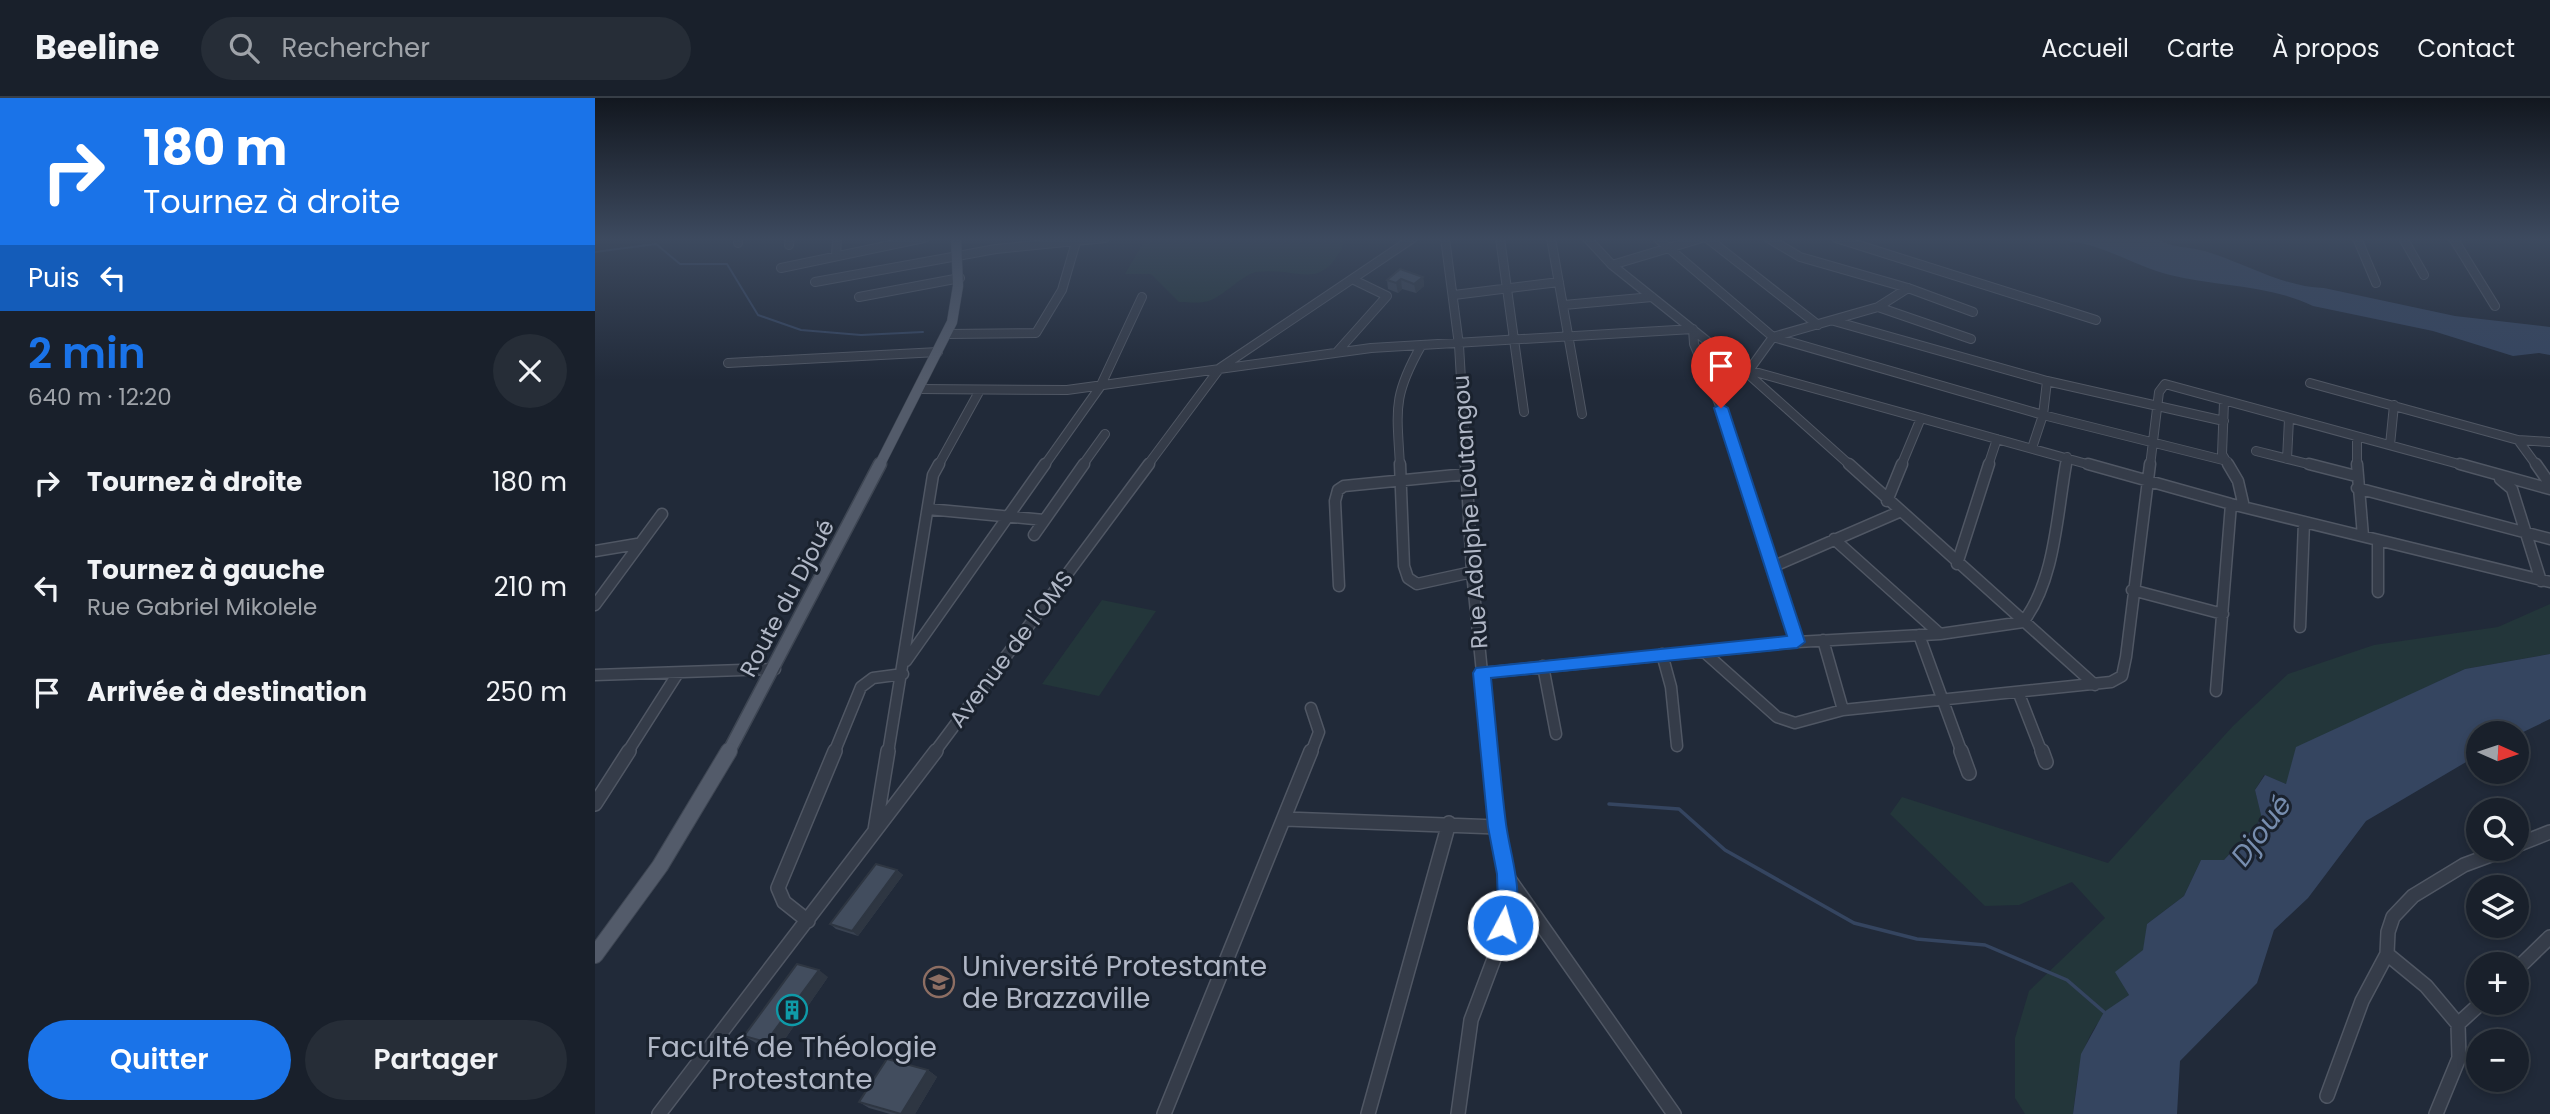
<!DOCTYPE html>
<html lang="fr">
<meta charset="utf-8">
<style>
body{margin:0;font-family:Poppins,sans-serif;background:#262d37;color:#f1f3f6;height:100vh;display:flex;flex-direction:column;font-size:26px;white-space:nowrap}
*{box-sizing:border-box;margin:0}
p{font-size:23px;color:#9fa3a9}
.icon{flex:none;width:38px;height:38px;fill:none;stroke:currentColor;stroke-width:2;stroke-linecap:round;stroke-linejoin:round}
.map{position:relative;flex:1;overflow:hidden}
.drawer{display:flex;flex-direction:column;background:#19202b;width:595px}
.drawer>*{flex:none}
.hud{background:#1a73e8;color:#fff;overflow:hidden}
.needle{width:46px;rotate:93deg}
.fabs{position:absolute;left:1871px;top:623px;display:grid;gap:14px}
.fabs a{display:grid;place-items:center;width:63px;height:63px;border-radius:50%;background:#19202b;box-shadow:0 4px 10px #0003,0 0 0 2px #373e47;font-size:35px}
.pin{position:absolute;display:grid;place-items:center;width:60px;height:60px;color:#fff;margin:-72px -30px;border-radius:50% 50% 50% 0;rotate:-45deg;box-shadow:0 0 7px #0007}
.pin .icon{rotate:45deg}
.me{position:absolute;width:77px;margin:-38px;rotate:6deg;stroke-linejoin:round;filter:drop-shadow(0 0 5px #0008)}
.turn{display:flex;align-items:center;gap:24px;height:147px;padding:0 28px;font-size:32px}
.turn .icon{width:91px;height:91px;stroke-width:2.5}
.turn b{display:block;font-size:49px;line-height:60px}
.then{display:flex;align-items:center;height:66px;padding:0 28px;background:#0003;gap:14px;font-size:26px}
.round{display:grid;place-items:center;flex:none;width:74px;height:74px;border-radius:37px;background:#262d37}
.head{display:flex;align-items:center;justify-content:space-between;height:119px;padding:0 28px}
h1{font-size:42px;font-weight:600;line-height:52px;color:#1a73e8}
.button{display:flex;gap:14px;margin-top:auto;padding:14px 28px}
.button a{flex:1;height:80px;border-radius:42px;background:#1a73e8;color:#fff;font-size:28px;font-weight:600;line-height:80px;text-align:center}
.button a+a{background:#262d37;color:#f1f3f6}
ul{padding:0;list-style:none}
li{display:flex;align-items:center;gap:21px;height:105px;padding:0 28px}
li div{flex:1}
li b{display:block;font-size:26px}
li em{font-style:normal}
header{display:flex;align-items:center;gap:42px;box-sizing:border-box;height:98px;padding:0 35px;background:#19202b;border-bottom:2px solid #373e47}
header strong{font-size:33px}
nav{display:flex;gap:38px;margin-inline-start:auto;font-size:24px}
.search{width:490px;height:63px;background:#262d37;display:flex;align-items:center;gap:18px;box-sizing:border-box;padding:0 24px;border-radius:38px;color:#9fa3a9;font-size:26px}
main{display:flex;flex:1;min-height:0}
.map>svg:first-child{display:block}
.green{fill:#23363a}
.water{fill:#354560}
.lines{fill:none;stroke-linecap:round;stroke-linejoin:round}
.stream-far1{stroke:#354560;stroke-width:2}
.stream{stroke:#354560;stroke-width:3.5}
.minor-far2-casing{stroke:#505764;stroke-width:10}
.minor-far1-casing{stroke:#505764;stroke-width:13}
.minor-casing{stroke:#505764;stroke-width:16}
.major-far2-casing{stroke:#3e4653;stroke-width:11}
.major-far1-casing{stroke:#3e4653;stroke-width:15}
.major-casing{stroke:#3e4653;stroke-width:18}
.minor-far2{stroke:#353c49;stroke-width:8}
.minor-far1{stroke:#353c49;stroke-width:10}
.minor{stroke:#353c49;stroke-width:13}
.major-far2{stroke:#535b6a;stroke-width:10}
.major-far1{stroke:#535b6a;stroke-width:12}
.major{stroke:#535b6a;stroke-width:16}
.wall{fill:#394251}
.shaded-wall{fill:#2e3642}
.building{fill:#424d5e;stroke:#2e3642;stroke-width:2}
.route{fill:#1a73e8;stroke:#114b97;stroke-width:2}
.labels{text-anchor:middle;stroke-width:6;stroke-linejoin:round;paint-order:stroke}
.street-label{font-size:23px;fill:#b0b7c6;stroke:#1a222e}
.near-water-label{font-size:28px;font-style:italic;fill:#778dae;stroke:#1a222e}
.near-poi-label{font-size:28px;fill:#b0b7c6;stroke:#1a222e;text-anchor:start}
</style>
<header>
<strong>Beeline</strong>
<div class="search"><svg class="icon" aria-label="search" viewBox="0 0 24 24"><circle cx="10" cy="10" r="6"/><path d="M15 15l6 6"/></svg>Rechercher</div>
<nav><a>Accueil</a><a>Carte</a><a>À propos</a><a>Contact</a></nav>
</header>
<main>
<section class="drawer">
<div class="hud">
<div class="turn"><svg class="icon" aria-label="right" viewBox="0 0 24 24"><path d="M7 20v-9h11M14 6l5 5-5 5"/></svg><div><b>180 m</b>Tournez à droite</div></div>
<div class="then">Puis<svg class="icon" aria-label="left" viewBox="0 0 24 24"><path d="M17 20v-9H6M10 6l-5 5 5 5"/></svg></div>
</div>
<div class="head"><div><h1>2 min</h1><p>640 m · 12:20</p></div><a class="round"><svg class="icon" aria-label="close" viewBox="0 0 24 24"><path d="M6 6l12 12M18 6L6 18"/></svg></a></div>
<ul>
<li><svg class="icon" aria-label="right" viewBox="0 0 24 24"><path d="M7 20v-9h11M14 6l5 5-5 5"/></svg><div><b>Tournez à droite</b></div><em>180 m</em></li>
<li><svg class="icon" aria-label="left" viewBox="0 0 24 24"><path d="M17 20v-9H6M10 6l-5 5 5 5"/></svg><div><b>Tournez à gauche</b><p>Rue Gabriel Mikolele</p></div><em>210 m</em></li>
<li><svg class="icon" aria-label="arrive" viewBox="0 0 24 24"><path d="M6 21V4h12l-3 4 3 4H6"/></svg><div><b>Arrivée à destination</b></div><em>250 m</em></li>
</ul>
<div class="button"><a>Quitter</a><a>Partager</a></div>
</section>
<div class="map">
<svg width="1955" height="1016" viewBox="0 0 1955 1016">
<rect width="100%" height="100%" fill="#212a39"/>
<path class="green" d="M551,140H752C726,197 707,169 662,174C648,176 631,196 616,202C608,206 594,204 584,204L556,176H530Z
M507,502L561,513L504,598L447,586Z
M1955,506V556L1870,571L1819,595L1691,686L1669,677L1660,692L1667,720L1629,762H1606L1589,798L1552,826L1549,852L1521,874L1534,897C1485,930 1485,962 1478,1016H1430L1420,1000V940L1434,893L1510,820L1477,784L1424,807L1390,808L1295,716L1307,699L1513,765L1638,628L1693,576L1779,547L1903,529Z"/>
<path class="water" d="M1457,140H1561C1577,151 1595,148 1613,154C1651,166 1689,189 1729,190L1860,218L1955,229V257L1944,255L1918,258L1838,233L1718,208C1672,186 1623,189 1575,177C1547,170 1522,155 1494,147C1482,144 1469,142 1457,140Z
M1955,556V621L1922,637L1883,635V657L1771,723L1713,800L1679,832L1662,885L1585,963L1582,1016H1478L1486,956L1509,914L1534,897L1520,874L1548,852L1552,826L1589,798L1606,762H1629L1667,721L1660,692L1670,677L1691,686L1701,649L1870,571Z"/>
<g class="lines">
<path class="stream-far1" d="M0,154L61,146L85,166H132L163,217L206,232L266,237L328,234"/>
<path class="stream" d="M1014,706L1084,711L1130,752L1259,825L1322,841L1390,847L1472,882L1509,914"/>
<g class="minor-far2-casing">
<path id="minor-far2" d="M143,140V145
M850,140L864,247L871,368
M905,140L929,314
M956,140L987,316
M992,140L1017,167L1152,275L1256,368
M1062,140L1178,239L1448,317L1632,363
M1112,140L1223,227
M1173,140L1205,159L1313,190L1378,214
M1241,140L1501,222
M1762,140L1781,185
M1808,140L1829,177
M1858,140L1900,208
M194,147L195,140
M241,158L242,140
M1017,167L1107,140
M186,170L329,140
M220,184L401,151L510,140
M859,197L964,184
M264,199L365,180
M969,207L1057,199
M1283,209L1376,241
M1239,223L1452,283L1629,323
M353,236L441,235L467,192L481,144
M742,254L792,198L759,182
M133,265L343,254
M1153,272L1499,368
M1152,275L1178,239L1283,209L1313,190
M1715,285L1923,342L1955,344
M324,291L472,292L776,250L1098,231L1099,246L1126,310L1145,368
M1629,304L1627,356L1634,368
M1762,339V368
M1923,342L1942,368
M1795,347L1799,307
M1437,350L1448,317L1452,283
M1661,353L1721,368
M1692,361L1694,321
M343,368L385,292
M449,368L505,289L547,199
M487,368L510,336
M552,368L625,270L818,140
M805,368C802,312 797,299 826,248
M1306,368L1326,320
M1393,368L1402,341
M1470,368L1472,359
M1555,368L1564,294L1570,286L1871,368"/>
</g>
<g class="minor-far1-casing">
<path id="minor-far1" d="M805,366L809,468L813,480L822,486L877,474
M871,366L877,474L895,655
M1144,366L1202,544
M1254,366L1500,587
M1493,366L1636,406L1955,484
M1633,366L1643,383L1649,409
M1714,366L1761,378
M1762,366L1768,438
M1865,366L1955,391
M1941,366L1955,386
M1905,381L1917,391L1946,483
M1762,390L1955,441
M1292,403L1307,366
M333,411L449,422
M439,437L489,366
M1239,441L1345,536
M1783,443V494
M0,453L42,446
M1362,466L1394,366
M1177,469L1304,414
M744,488L740,403L743,392L749,388L871,376
M1537,492L1628,516
M0,507L67,416
M1705,529L1709,424
M1324,537L1367,655
M1228,542L1248,612
M1108,553L1182,619L1200,625L1248,612L1516,584L1527,578L1531,559L1555,366
M1067,556L1076,589L1082,648
M311,563L450,366
M948,568L961,636
M887,575L1202,544L1345,536L1428,524C1460,483 1462,416 1471,366
M0,577L180,571
M1621,593L1636,406
M1424,596L1447,655
M32,655L83,575
M239,655L266,589L278,580L308,576
M293,655L338,377L344,366
M339,655L554,366
M716,655L724,634L716,610"/>
</g>
<g class="minor-casing">
<path id="minor" d="M1366,653L1374,675
M1447,653L1451,664
M0,706L34,653
M691,721L902,729
M280,732L293,653
M1922,747L1955,734
M912,778L1079,1016
M213,823L189,804L183,790L240,653
M1792,856L1831,888L1863,926
M1922,871L1955,839
M1732,998L1767,903L1792,856L1793,834L1798,819L1818,798L1869,767L1912,751
M64,1016L341,653
M569,1016L716,653
M773,1016L854,725
M863,1016L876,922L905,845L912,808V777L902,729L895,653
M1841,1016L1864,960L1863,926L1886,905"/>
</g>
<g class="major-far2-casing">
<path id="major-far2" d="M284,368L357,224L363,188L361,140"/>
</g>
<g class="major-far1-casing">
<path id="major-far1" d="M133,655L285,366"/>
</g>
<g class="major-casing">
<path id="major" d="M0,857L65,768L134,653"/>
</g>
<use href="#minor-far2" class="minor-far2"/>
<use href="#minor-far1" class="minor-far1"/>
<use href="#minor" class="minor"/>
<use href="#major-far2" class="major-far2"/>
<use href="#major-far1" class="major-far1"/>
<use href="#major" class="major"/>
</g>
<path class="wall" d="M828,179L829,188L821,195L807,191L803,195L793,191L792,182Z
M302,772L308,777L263,838L241,831L235,826Z
M233,879L183,951L161,945L149,938Z
M333,972L342,979L320,1016H295L274,1010L264,1004Z"/>
<path class="shaded-wall" d="M828,179L829,188L821,195L819,186Z
M806,181L807,191L803,195L801,185Z
M302,772L308,777L263,838L257,833Z
M224,872L233,879L183,951L171,944Z
M333,972L342,979L320,1016H306Z"/>
<path class="building" d="M805,171L828,179L819,186L806,181L801,185L792,182Z
M281,766L302,772L257,833L235,826Z
M202,866L224,872L171,944L149,938Z
M292,961L333,972L306,1016L264,1004Z"/>
<linearGradient id="sky" x2="0" y2="1"><stop stop-color="#12171f"/><stop offset="0.5" stop-color="#3d4a5f"/><stop offset="1" stop-color="#3d4a5f" stop-opacity="0"/></linearGradient>
<rect width="1955" height="282" fill="url(#sky)"/>
<path class="route" d="M1126,306L1133,310L1210,544L1202,550L896,580C901,629 905,678 911,726C916,762 931,798 916,833L908,836L901,833L898,827L903,808L902,776L893,729L878,575L881,570L1192,538L1119,310Z"/>
<defs>
<g id="university-ring" transform="scale(1.575)"><circle r="9.5" fill="#1a222e" stroke="#8d6e63" stroke-width="1.5"/><path d="M0-5L7-2L0 1L-7-2ZM-4 1L0 2.5L4 1V4Q0 6-4 4Z" fill="#8d6e63"/></g>
<g id="building-ring" transform="scale(1.575)"><circle r="9.5" fill="#1a222e" stroke="#0f9aa8" stroke-width="1.5"/><path d="M-4-6H4V6H1V3H-1V6H-4ZM-2.5-4.3h1.7v1.8h-1.7ZM.8-4.3h1.7v1.8H.8ZM-2.5-1h1.7V.8h-1.7ZM.8-1h1.7V.8H.8Z" fill="#0f9aa8"/></g>
</defs>
<g fill-rule="evenodd">
<use href="#university-ring" x="344" y="884"/>
<use href="#building-ring" x="197" y="912"/>
</g>
<g class="labels">
<g class="street-label">
<text transform="translate(875 414) rotate(-94)" y="8">Rue Adolphe Loutangou</text>
<text transform="translate(192 500) rotate(-62)" y="8">Route du Djoué</text>
<text transform="translate(416 551) rotate(-53)" y="8">Avenue de l'OMS</text>
</g>
<g class="near-water-label">
<text transform="translate(1666 732) rotate(-53)" y="10">Djoué</text>
</g>
<g class="near-poi-label">
<text x="367" y="878">Université Protestante<tspan x="367" dy="32">de Brazzaville</tspan></text>
<text x="197" y="959" text-anchor="middle">Faculté de Théologie<tspan x="197" dy="32">Protestante</tspan></text>
</g>
</g>
</svg>
<div class="fabs">
<a><svg class="needle" viewBox="-14 -14 28 28"><path d="M0-13l5 13h-10z" fill="#e53935"/><path d="M0 13l5-13h-10z" fill="#9fa3a9"/></svg></a>
<a><svg class="icon" aria-label="search" viewBox="0 0 24 24"><circle cx="10" cy="10" r="6"/><path d="M15 15l6 6"/></svg></a>
<a><svg class="icon" aria-label="layers" viewBox="0 0 24 24"><path d="M12 4l9 5-9 5-9-5zM3 14l9 5 9-5"/></svg></a>
<a>+</a>
<a>−</a>
</div>
<div class="pin" style="left:1126px;top:310px;background:#d93025"><svg class="icon" aria-label="arrive" viewBox="0 0 24 24"><path d="M6 21V4h12l-3 4 3 4H6"/></svg></div>
<svg class="me" style="left:908px;top:827px" viewBox="-20 -20 40 40"><circle r="17" fill="#1a73e8" stroke="#fff" stroke-width="3"/><path d="M0-11L8 9 0 5-8 9z" fill="#fff"/></svg>
</div>
</main>
